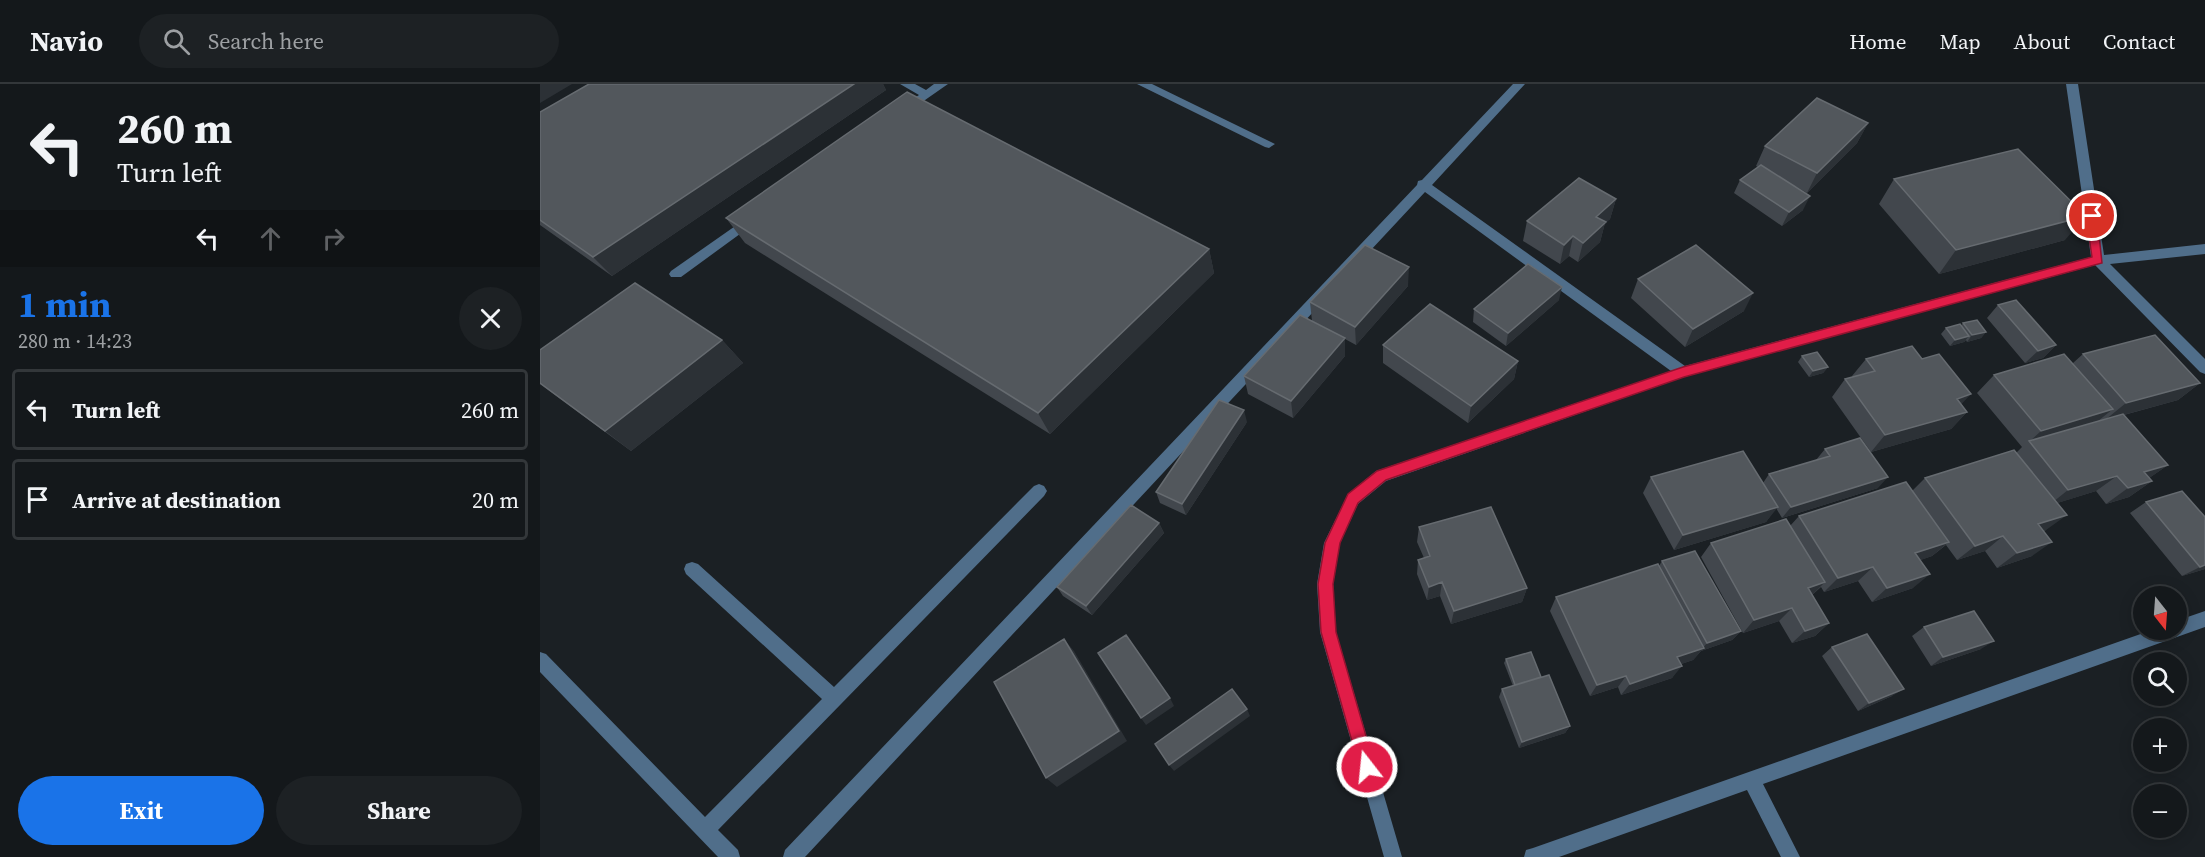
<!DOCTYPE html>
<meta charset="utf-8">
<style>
body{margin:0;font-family:"Source Serif 4",serif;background:#1d2124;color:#f1f3f6;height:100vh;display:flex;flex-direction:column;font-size:22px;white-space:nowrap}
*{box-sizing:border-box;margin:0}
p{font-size:20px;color:#9da0a3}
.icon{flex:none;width:33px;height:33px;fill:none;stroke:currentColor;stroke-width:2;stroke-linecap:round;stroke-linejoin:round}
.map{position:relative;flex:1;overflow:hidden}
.side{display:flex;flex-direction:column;background:#14181b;width:540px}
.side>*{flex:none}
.top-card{background:#14181b;color:#f1f3f6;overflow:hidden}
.needle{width:39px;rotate:163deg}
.controls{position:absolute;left:1593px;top:502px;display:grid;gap:12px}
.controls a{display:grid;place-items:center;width:54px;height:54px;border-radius:50%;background:#14181b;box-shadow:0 3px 15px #0003,0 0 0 2px #33373a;font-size:30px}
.pin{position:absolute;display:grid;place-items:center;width:51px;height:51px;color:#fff;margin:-26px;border:3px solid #fff;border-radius:50%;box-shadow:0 2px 6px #0007}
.me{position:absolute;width:66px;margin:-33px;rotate:344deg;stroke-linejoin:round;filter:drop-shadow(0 0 4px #0008)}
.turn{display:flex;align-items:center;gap:21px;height:126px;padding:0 18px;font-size:27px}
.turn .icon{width:78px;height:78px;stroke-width:2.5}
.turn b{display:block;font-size:42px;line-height:51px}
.lanes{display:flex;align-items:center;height:57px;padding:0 18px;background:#0003;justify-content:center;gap:30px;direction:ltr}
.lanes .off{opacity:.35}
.round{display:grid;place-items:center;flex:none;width:63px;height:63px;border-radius:32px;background:#1d2124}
.headline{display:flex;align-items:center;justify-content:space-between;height:102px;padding:0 18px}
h1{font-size:36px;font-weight:700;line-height:45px;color:#1a73e8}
.button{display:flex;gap:12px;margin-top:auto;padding:12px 18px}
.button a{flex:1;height:69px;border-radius:36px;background:#1a73e8;color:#fff;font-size:24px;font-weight:700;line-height:69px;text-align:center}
.button a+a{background:#1d2124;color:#f1f3f6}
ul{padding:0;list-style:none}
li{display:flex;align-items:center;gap:18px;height:81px;margin:0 12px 9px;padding:0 6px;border:3px solid #33373a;border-radius:6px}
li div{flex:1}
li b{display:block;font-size:22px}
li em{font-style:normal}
header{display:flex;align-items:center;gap:36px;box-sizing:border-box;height:84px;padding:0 30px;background:#14181b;border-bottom:2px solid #33373a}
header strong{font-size:28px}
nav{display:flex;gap:33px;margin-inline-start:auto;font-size:21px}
.search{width:420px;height:54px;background:#1d2124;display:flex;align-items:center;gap:15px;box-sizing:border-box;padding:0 21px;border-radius:33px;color:#9da0a3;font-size:22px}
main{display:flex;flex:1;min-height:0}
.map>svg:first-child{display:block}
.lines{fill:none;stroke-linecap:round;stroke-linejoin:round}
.minor{fill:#506e8a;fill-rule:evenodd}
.wall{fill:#42474d}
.shaded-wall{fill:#2c3136}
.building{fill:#52575c;stroke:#666b70;stroke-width:1.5}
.route{fill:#e11d48;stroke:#92132f;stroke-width:1.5}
</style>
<header>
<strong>Navio</strong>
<div class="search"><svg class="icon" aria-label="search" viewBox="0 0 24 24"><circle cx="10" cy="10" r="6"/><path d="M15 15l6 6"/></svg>Search here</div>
<nav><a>Home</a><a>Map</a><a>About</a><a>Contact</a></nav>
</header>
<main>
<section class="side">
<div class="top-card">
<div class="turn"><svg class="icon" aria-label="left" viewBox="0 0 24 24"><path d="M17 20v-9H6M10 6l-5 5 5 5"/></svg><div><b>260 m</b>Turn left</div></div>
<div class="lanes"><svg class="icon" aria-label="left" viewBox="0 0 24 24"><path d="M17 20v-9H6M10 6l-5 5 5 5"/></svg><svg class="icon off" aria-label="ahead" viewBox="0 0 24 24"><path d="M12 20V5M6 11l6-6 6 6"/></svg><svg class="icon off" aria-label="right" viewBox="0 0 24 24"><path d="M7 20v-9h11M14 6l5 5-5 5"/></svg></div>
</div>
<div class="headline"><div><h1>1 min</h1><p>280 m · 14:23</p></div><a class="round"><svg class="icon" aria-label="close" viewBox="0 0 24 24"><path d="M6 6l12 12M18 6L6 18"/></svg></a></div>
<ul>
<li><svg class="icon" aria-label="left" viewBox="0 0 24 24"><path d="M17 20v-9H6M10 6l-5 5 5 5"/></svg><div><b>Turn left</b></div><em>260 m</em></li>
<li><svg class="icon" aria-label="arrive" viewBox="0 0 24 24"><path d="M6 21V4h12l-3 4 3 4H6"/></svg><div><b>Arrive at destination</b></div><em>20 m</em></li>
</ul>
<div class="button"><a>Exit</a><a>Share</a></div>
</section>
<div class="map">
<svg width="1665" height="773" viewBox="0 0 1665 773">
<rect width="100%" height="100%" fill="#1b2024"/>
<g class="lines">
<path class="minor" d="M360,0H375L386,6L394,0H408L365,30L361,29V23L379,11Z
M597,0H612L735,60L729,64L725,63Z
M973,0H985L892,101L1145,282L1551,173L1526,0H1538L1564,171L1665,160V170L1570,180L1665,275V290L1660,288L1555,181L1144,293L846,397L818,420L800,459L793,500L796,548L862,773H844L780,548L777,500L784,459L808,410L836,387L1131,287L885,108L265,773H243L245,766L877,101L878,97L882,96Z
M211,131L217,136L215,139L141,193H131L129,190L131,187Z
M499,400L504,402L507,407L504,412L178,746L198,766L200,773H178L0,588V568L6,570L165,733L282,615L146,490L144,485L146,480L152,478L158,480L294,603L494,402Z
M1665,527V543L1223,700L1260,773H1241L1207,706L1019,773H984L986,766L993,764L1612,546H1636V537Z"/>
</g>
<path class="wall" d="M49,0H343L346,6L72,192L0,141V28Z
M1328,39L1317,59L1267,109L1255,102L1263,126L1242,142L1194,109L1200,96L1218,83L1216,82L1225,62Z
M1354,95L1525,156L1399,190L1339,120Z
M1076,115L1070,135L1065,139L1060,158L1038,178L1029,172L1020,180L983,157L987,137Z
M186,134L669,165L674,189L510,350L205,159Z
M1098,195L1204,227L1145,263L1091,214Z
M868,202L816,261L805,255V272L753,334L708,310L704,292L786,244L772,237L770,218Z
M1019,216L966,262L933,238L934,225Z
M1458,221L1516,261L1503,274L1485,279L1447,234Z
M1423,239L1446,248L1441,254L1427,258L1426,256L1424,258L1410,262L1401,250L1406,244L1421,242Z
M182,256L203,279L91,367L0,300V266Z
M843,261L978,277L974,295L928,339L843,279Z
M1543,270L1660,299L1638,316L1584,331L1628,381L1609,394L1612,397L1589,413L1566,420L1556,407L1517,419L1506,446L1504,447L1492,472L1457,484L1445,467L1417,476L1406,461L1392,472L1380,476L1373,504L1332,518L1318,497L1284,508L1281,503L1272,511L1289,539L1275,552L1252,559L1239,537L1203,549L1161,473L1171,459L1250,442L1259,432L1372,407L1385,394L1476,369L1482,363L1437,309L1454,291L1533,279Z
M1262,272L1288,283L1283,289L1269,293L1258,278Z
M1326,275L1421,320L1427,328L1411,345L1331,368L1292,313L1305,295L1313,293L1312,292Z
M707,338L646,431L620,419L616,408Z
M1285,365L1338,404L1242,434L1236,424L1226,438L1134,466L1103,409L1111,393L1223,399L1229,390L1276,376Z
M1606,418L1665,485L1642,492L1590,429Z
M619,439L624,449L552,531L523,512L517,503Z
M879,443L987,504L982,518L911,540L900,512L887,516L877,490L878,476L884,474L877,458Z
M1122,477L1201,547L1192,556L1161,567L1153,576L1141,580L1132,594L1081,611L1078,603L1050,612L1010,527L1016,513L1119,482Z
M1384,543L1441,565L1391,582L1372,552Z
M1292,563L1352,612L1318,627L1282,572Z
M966,575L1001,593L1030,642L1025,649L979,664L959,613L962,605L973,602L964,579Z"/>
<path class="shaded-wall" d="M0,0H32L0,19Z
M314,0H343L346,6L72,192L53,173Z
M1328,39L1317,59L1267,109L1277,89Z
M1270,112L1263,126L1242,142L1249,128Z
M1076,115L1070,135L1065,139L1060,158L1038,178L1043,159L1056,133Z
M1546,132L1525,156L1399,190L1416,166Z
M1033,152L1029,172L1020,180L1024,161Z
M669,165L674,189L510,350L498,329Z
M869,183L868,202L816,261L815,243Z
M1022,203L1019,216L966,262L968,249Z
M1213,209L1204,227L1145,263L1153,245Z
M1446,248L1441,254L1427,258L1432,251Z
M1429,252L1424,258L1410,262L1415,256Z
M805,254V272L753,334L751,317Z
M182,256L203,279L91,367L65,347Z
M1516,261L1503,274L1485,279L1498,267Z
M978,277L974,295L928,339L931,322Z
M1288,283L1283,289L1269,293L1273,287Z
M1660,299L1638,316L1565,336L1586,319Z
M1431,310L1414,328L1417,315Z
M1573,325L1553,341L1489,358L1501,347Z
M704,326L707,338L646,431L642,420Z
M1427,328L1411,345L1331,368L1345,351Z
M1628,381L1605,397L1604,388Z
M1577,392L1556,407L1508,422L1528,406Z
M1348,393L1338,404L1242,434L1251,423Z
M1612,397L1589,413L1566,420L1588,404Z
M1238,423L1226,438L1134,466L1143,451Z
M1527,431L1506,446L1479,455L1498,440Z
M619,439L624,449L552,531L546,522Z
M1463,452L1445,467L1417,476L1435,462Z
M1409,458L1392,472L1359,484L1375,469Z
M1512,458L1492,472L1457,484L1477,469Z
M1665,481V485L1642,492L1660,483Z
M1333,483L1318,497L1284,508L1298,494Z
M1390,490L1373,504L1332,518L1347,504Z
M902,498L900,512L887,516L889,503Z
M1285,498L1271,512L1268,504Z
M987,504L982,518L911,540L914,527Z
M1252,524L1239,537L1203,549L1214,536Z
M1289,539L1275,552L1252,559L1265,547Z
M1201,547L1192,556L1161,567L1153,576L1127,585L1137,573L1162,565L1167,559Z
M524,555L534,567L587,657L517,703L506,694Z
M1454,557L1441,565L1391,582L1403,573Z
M1142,582L1132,594L1081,611L1090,600Z
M1086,592L1078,603L1050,612L1057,601Z
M1364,605L1352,612L1318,627L1329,619Z
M630,614L634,622L606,641L601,634Z
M707,625L710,632L634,687L629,681Z
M1030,642L1025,649L979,664L982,658Z"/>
<path class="building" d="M49,0H314L53,173L0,136V28Z
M367,8L669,165L498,329L186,134Z
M1277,14L1328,39L1277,89L1225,62Z
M1478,65L1546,132L1416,166L1354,95Z
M1221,81L1270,112L1249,128L1200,96Z
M1039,94L1076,115L1056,133L1066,138L1043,159L1033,152L1024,161L987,137Z
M825,161L869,183L815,243L770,218Z
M1156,161L1213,209L1153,245L1098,195Z
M988,180L1022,203L968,249L934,225Z
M95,199L182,256L65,347L0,299V266Z
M1476,216L1516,261L1498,267L1458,221Z
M890,220L978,277L931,322L843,261Z
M760,231L805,254L751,317L704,292Z
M1437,236L1446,248L1432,251L1423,239Z
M1420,240L1429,252L1415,256L1406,244Z
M1615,251L1660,299L1586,319L1543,270Z
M1372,262L1382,275L1399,270L1431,310L1417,315L1427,328L1345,351L1305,295L1335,287L1326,275Z
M1277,268L1288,283L1273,287L1262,272Z
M1524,270L1573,325L1501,347L1454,291Z
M679,316L704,326L642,420L616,408Z
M1583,330L1628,381L1604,388L1612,397L1588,404L1577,392L1528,406L1489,357Z
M1320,354L1348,393L1251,423L1229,390L1290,372L1285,365Z
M1474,366L1527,431L1498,440L1512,458L1477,469L1463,452L1435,462L1385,394Z
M1203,367L1238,423L1143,451L1111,393Z
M1366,398L1409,458L1375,469L1390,490L1347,504L1333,483L1298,494L1259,432Z
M1642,407L1665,433V481L1660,483L1606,418Z
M591,421L619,439L546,522L517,503Z
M951,423L987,504L914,527L902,498L889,503L878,476L890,472L879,443Z
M1246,435L1285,498L1268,504L1289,539L1265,547L1252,524L1214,536L1171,459Z
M1155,467L1201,547L1167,559L1122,477Z
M1118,480L1164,564L1137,573L1142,582L1090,600L1086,592L1057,601L1016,513Z
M1434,527L1454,557L1403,573L1384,543Z
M1327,550L1364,605L1329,619L1292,563Z
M586,551L630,614L601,634L558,569Z
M524,555L579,647L506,694L454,598Z
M991,568L1001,593L975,601L966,575Z
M1009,591L1030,642L982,658L962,605Z
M692,605L707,625L629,681L615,660Z"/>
<path class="route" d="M1552,128L1557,132L1562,179L1144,293L846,396L818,419L800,459L793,500L796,548L835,683L833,689L827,691L821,689L781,548L778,500L785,459L808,410L837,387L1143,283L1552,173L1546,132Z"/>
</svg>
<div class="controls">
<a><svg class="needle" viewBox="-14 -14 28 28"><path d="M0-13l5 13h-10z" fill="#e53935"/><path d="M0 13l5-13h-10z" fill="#9da0a3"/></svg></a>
<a><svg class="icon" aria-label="search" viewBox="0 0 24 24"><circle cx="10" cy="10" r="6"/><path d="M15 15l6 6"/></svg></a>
<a>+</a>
<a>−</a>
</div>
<div class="pin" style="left:1552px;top:132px;background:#d93025"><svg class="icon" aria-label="arrive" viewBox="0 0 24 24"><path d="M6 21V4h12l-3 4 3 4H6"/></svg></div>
<svg class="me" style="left:827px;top:683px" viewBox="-20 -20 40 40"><circle r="17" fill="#e11d48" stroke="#fff" stroke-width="3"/><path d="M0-11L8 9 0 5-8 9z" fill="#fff"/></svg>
</div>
</main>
